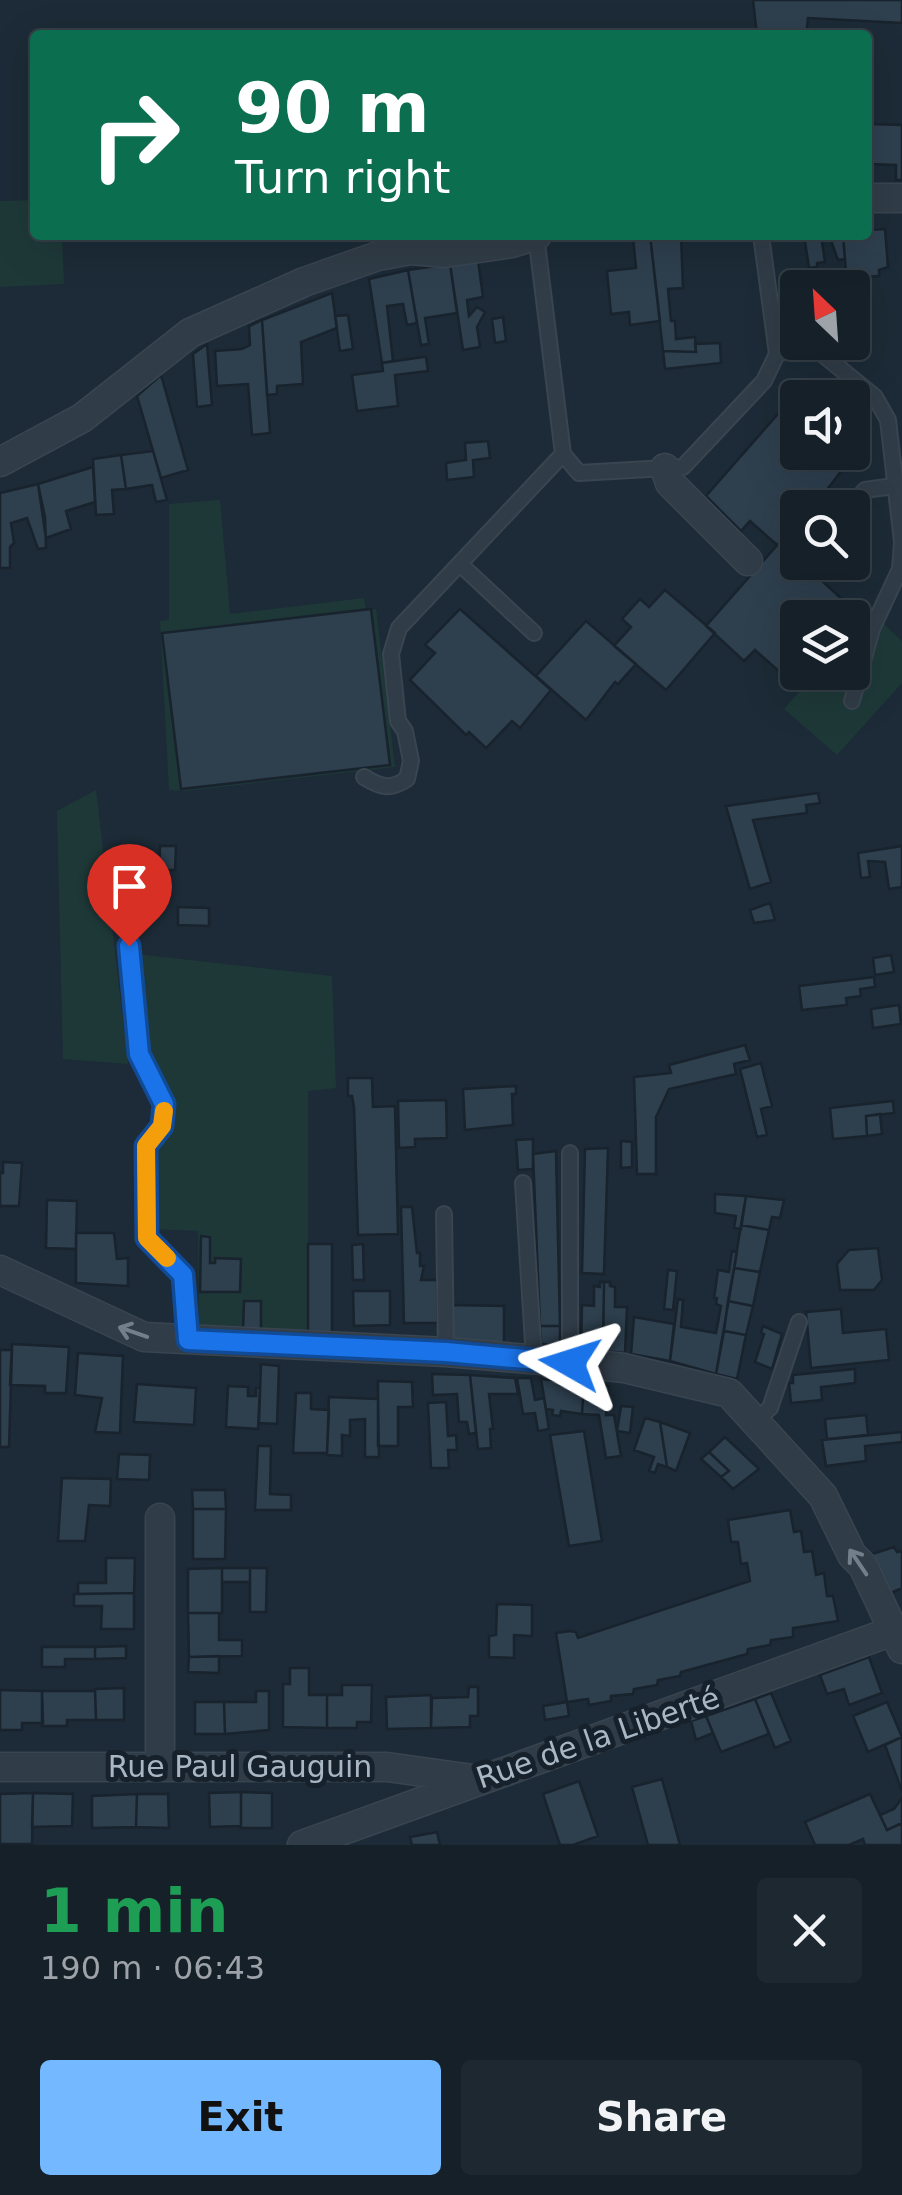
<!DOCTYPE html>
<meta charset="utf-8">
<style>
body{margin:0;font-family:"DejaVu Sans",sans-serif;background:#1e2831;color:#f1f3f6;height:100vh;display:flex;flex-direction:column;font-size:38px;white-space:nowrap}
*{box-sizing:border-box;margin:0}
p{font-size:32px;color:#9da3a8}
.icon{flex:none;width:55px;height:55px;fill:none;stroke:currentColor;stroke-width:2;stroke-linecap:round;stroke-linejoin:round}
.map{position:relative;height:1845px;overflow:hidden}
.panel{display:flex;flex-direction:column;background:#152029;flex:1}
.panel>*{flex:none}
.hud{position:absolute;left:30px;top:30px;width:842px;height:210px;border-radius:10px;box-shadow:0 10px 40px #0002,0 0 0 2px #343e46;background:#0b6e4f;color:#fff;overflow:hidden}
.needle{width:65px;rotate:335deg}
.controls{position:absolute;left:780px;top:270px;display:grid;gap:20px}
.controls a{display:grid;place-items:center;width:90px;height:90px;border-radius:10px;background:#152029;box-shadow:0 10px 40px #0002,0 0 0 2px #343e46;font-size:50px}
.pin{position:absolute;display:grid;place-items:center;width:85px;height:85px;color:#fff;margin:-102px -42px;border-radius:50% 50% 50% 0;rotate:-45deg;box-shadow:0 0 10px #0007}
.pin .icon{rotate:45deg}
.me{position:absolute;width:110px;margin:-55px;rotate:276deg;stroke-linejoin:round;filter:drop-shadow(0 0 8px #0008)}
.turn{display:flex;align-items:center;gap:35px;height:210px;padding:0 40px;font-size:45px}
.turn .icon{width:130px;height:130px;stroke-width:2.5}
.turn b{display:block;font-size:70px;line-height:85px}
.round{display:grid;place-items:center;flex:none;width:105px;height:105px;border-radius:10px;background:#1e2831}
.overview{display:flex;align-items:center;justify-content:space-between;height:170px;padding:0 40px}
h1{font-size:60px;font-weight:600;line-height:75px;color:#1e9e55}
.primary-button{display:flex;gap:20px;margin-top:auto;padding:20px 40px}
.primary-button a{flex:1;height:115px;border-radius:10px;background:#74b9ff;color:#111;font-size:40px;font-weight:600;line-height:115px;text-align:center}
.primary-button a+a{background:#1e2831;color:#f1f3f6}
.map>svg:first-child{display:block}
.green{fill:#1e3838}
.building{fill:#2e3f4e;stroke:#18232d;stroke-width:2.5}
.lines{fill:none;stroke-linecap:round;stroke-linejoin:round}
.lane-casing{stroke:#394551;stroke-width:18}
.street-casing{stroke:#394551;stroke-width:31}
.lane{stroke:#303c47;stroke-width:14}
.street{stroke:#303c47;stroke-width:28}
.oneway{stroke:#73808c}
.route-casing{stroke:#114b97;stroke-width:25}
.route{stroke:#1a73e8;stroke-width:18}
.slow{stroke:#f59e0b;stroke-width:18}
.labels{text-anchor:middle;stroke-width:10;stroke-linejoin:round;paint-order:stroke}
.street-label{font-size:30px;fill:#a9b7c5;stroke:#16212b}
</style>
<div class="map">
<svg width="902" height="1845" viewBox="0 0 902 1845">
<rect width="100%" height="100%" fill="#1c2b37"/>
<path class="green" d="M35,200V235H62L64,284L0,287V201Z
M220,500L230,614L364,598L366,610L376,609L395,767L185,791L169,790L160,621L169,620V504Z
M870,611L902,641V683L837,755L784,709L816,673L852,672L853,632Z
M96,790L128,1064L63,1059L57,811Z
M136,954L332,976L336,1088L308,1091V1334L199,1330L198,1231L152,1229L153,1144L168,1129L170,1093L146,1053Z"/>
<path class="building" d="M753,0H902V23L808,18L806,35H757Z
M871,124L902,125V180H896V165L870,164Z
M885,229L888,267L879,270V276L863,277V272H846L843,235H868V230Z
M650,235H681L683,288L668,289L671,321H675L676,339L695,337L696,352L663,351Z
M650,235L660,321L630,325L629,312L611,314L607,271L636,268L633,237Z
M804,235H821L825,262L817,263V267L809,268Z
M829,235H843L845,259L838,260Z
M478,260L483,297L467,300L469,316L477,307L485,312L477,327L480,347L463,350L450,264Z
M450,264L457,313L425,318L429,344L421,345L408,270Z
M408,270L417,323L407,325L403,304L387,306L393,361L382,363L369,279Z
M332,293L337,328L301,342L303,384L277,386V394L267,395L262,320Z
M348,315L353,349L340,351L335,316Z
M503,317L506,341L495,343L492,319Z
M262,320L270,433L252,435L248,384L217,386L215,351L242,349L250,345L249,326Z
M720,343L721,363L665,369L663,351L696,352L695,344Z
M207,344L212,405L197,407L193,354Z
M423,357H426L428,371L395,375L398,406L357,411L352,375L383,371L382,363Z
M161,375L188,470L161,478L137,396Z
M784,407L798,419V452H823L842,470L813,508H798V524L777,545L750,521L741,531L706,496Z
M488,441L490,458L473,460L474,477L447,480L446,463L466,460L465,443Z
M153,451L167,500L156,502L152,485L126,489L121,455Z
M121,455L126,489L112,490L114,514L96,515L93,459Z
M93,467L95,502L66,511L71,529L46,538L38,484Z
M38,484L45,517L46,548L38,549L27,518L11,523L14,543L10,547V568H0V493Z
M786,535L798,545V562H821L825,566L817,576L845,602L831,618H798V656L782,674L755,650L744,661L706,626Z
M665,590L715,633L666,690L614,646L631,627L622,619L640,599L649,607Z
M371,609L390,765L181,789L162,633Z
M460,609L551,690L520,728L512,721L486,748L469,732L466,735L410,680L435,653L425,645Z
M586,621L636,664L618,684L615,682L586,720L536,676Z
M818,793L820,803L806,805L807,813L753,820L771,882L750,889L726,806Z
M160,846H176L175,870H159Z
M902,846V887L889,889L885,862L868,861L870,877L861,878L858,853Z
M770,903L775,920L754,923L750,910Z
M178,907L209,908V926L178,925Z
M891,955L894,972L875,975L873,958Z
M874,977L875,987L860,989L861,996L846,998L847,1005L802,1010L799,986Z
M899,1005L901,1024L873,1028L871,1009Z
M745,1045L750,1060L734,1064L736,1074L669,1089L656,1117V1174H637L634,1077L671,1073L669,1065Z
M761,1063L772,1106L761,1109L767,1135L757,1137L740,1069Z
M348,1078H372L373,1107L395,1106L398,1234L358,1235L354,1107L352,1096H348Z
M516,1086V1094H512L513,1125L465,1130L463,1089Z
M446,1100L447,1138L415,1139V1147L399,1148L398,1101Z
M893,1101L894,1113L866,1116L867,1136L833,1139L830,1108Z
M880,1114L882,1134L867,1136L866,1116Z
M533,1139V1169L518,1170L516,1140Z
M621,1141L632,1142V1167L621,1168Z
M608,1148L604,1274L582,1273L585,1149Z
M556,1151L560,1326H540L533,1154Z
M3,1162L22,1163L19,1206H0V1173H3Z
M715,1194L746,1196L741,1229L734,1228L736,1216L715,1213Z
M746,1196L784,1200L780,1218L772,1217L769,1230L741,1225Z
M47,1200L77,1201L76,1249L46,1248Z
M401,1207H412L417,1253H420V1266H424L421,1280H437L438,1323H404Z
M741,1225L769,1230L760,1272L734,1268Z
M76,1233H114L117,1259L128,1258V1286L76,1283Z
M201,1236L210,1237V1263H215V1258L241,1259L240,1292H200Z
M308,1244H332V1335L308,1334Z
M363,1244L364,1280H353L352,1245Z
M878,1248L882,1280L874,1290H840L837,1264L849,1250Z
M732,1251L737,1252L716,1374L670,1361L678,1299L683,1300L681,1327L716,1333L721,1306L716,1304L717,1298H714L718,1270L729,1272Z
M734,1268L760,1272L753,1306L728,1301Z
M668,1270L677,1271L673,1310L664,1309Z
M600,1282H604L603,1351L581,1348L582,1305L594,1306V1286L600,1287Z
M604,1282H610V1286L615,1287V1307H627L625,1353L603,1351Z
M353,1291H390V1325L354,1326Z
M244,1301H261V1332L243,1331Z
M728,1301L753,1306L746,1335L724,1331Z
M452,1305L504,1306V1343L453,1341Z
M841,1309L843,1333L886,1329L889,1360L811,1368L806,1312Z
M634,1317L674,1324L670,1361L631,1354Z
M540,1326H560V1346L541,1344Z
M763,1326L782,1334L772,1369L755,1362L764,1334L761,1333Z
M724,1331L746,1335L737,1379L716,1374Z
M12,1344L69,1347L66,1393H45V1386L10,1385Z
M0,1350H12L9,1447H0Z
M78,1353L123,1356L120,1433L95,1432L102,1398L75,1395Z
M261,1364L279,1366L277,1424L259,1423Z
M855,1369V1383L821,1387L822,1400L791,1403L789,1383H793V1375Z
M432,1374L470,1375L476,1433L469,1434L467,1422H459L457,1394L433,1395Z
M470,1375L515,1378L518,1394H489L493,1429H490L491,1448L478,1449Z
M517,1378H531L535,1400L544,1398L549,1429L538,1431L535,1413L523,1414Z
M541,1379L584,1383L582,1414L561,1411L560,1416L552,1415L553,1410L546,1409Z
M378,1381L412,1382L413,1407H398V1446H378Z
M584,1383L609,1386L606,1415H614L621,1456L606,1458L599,1415L582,1414Z
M137,1384L196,1388L194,1425L134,1422Z
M228,1386L248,1387V1396H256V1388L260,1387L258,1429L226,1427Z
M296,1393H311V1409L329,1410L327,1453H293Z
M329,1397L378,1399L379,1457H365V1419L350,1420V1436L342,1435V1456L327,1455Z
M446,1402L448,1436L456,1435L457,1450H448L449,1468H431L428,1403Z
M621,1406L633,1407L630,1433L617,1431Z
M866,1415L868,1435L827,1439L825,1419Z
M645,1418L660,1422L667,1467L658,1464L655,1473L649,1471L654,1457L634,1450Z
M660,1422L690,1433L676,1471L667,1467Z
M584,1431L602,1541L569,1546L550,1435Z
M902,1432V1442L865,1446L866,1461L826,1466L822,1440Z
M725,1437L759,1469L733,1489L721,1477L729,1471L709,1452Z
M258,1446H271L270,1494L291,1495V1510H255Z
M709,1452L729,1471L721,1477L701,1459Z
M119,1454L150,1455L149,1480L117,1479Z
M62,1478L111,1479L110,1506L89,1505L85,1541H58Z
M192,1490H225L226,1509H193Z
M193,1509H226L225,1559H193Z
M790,1510L794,1532L801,1531L804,1552L812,1551L816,1575L824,1573L827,1596H833L838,1621L793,1628V1637L771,1640L770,1645L748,1649L747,1654L681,1672L680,1676L658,1680L657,1685L634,1689L633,1694L611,1696V1701L589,1705L588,1699L567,1702L556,1633L570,1631L576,1632L578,1638L750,1581L747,1563L741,1564L738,1542H731L728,1520Z
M894,1547L897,1552L902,1551V1588L891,1593L872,1554Z
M106,1558H135L134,1593L78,1594V1583H106Z
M222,1568H250V1582H222Z
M222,1568V1613H188V1569Z
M250,1568H267L266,1612H250Z
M134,1593V1629H101L102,1606H74V1594Z
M497,1604L532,1605V1636L514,1635V1658L489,1657V1636L496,1635Z
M188,1613H219V1640H242V1656L189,1657Z
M126,1646V1658L95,1659V1647Z
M42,1647H95V1659H65V1667H42Z
M219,1656V1673L188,1672L189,1657Z
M869,1657L882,1693L849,1705L844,1689L827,1694L820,1675Z
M290,1668H309V1695H327V1728L283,1727V1684H290Z
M342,1685H372L371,1722H357V1728H327V1695H342Z
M469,1687H478V1716H470V1727L431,1728L432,1698L468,1697Z
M124,1688V1720H96L95,1689Z
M0,1690L42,1691L43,1723H22V1730H0Z
M42,1691H95L96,1720H67V1726H42Z
M256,1691H269V1730L225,1734L224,1702H256Z
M771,1693L791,1741L775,1748L755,1699Z
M431,1695V1728L387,1729L386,1697Z
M755,1699L769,1734L721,1752L706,1716Z
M195,1702H224L225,1734H195Z
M567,1702L569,1716L545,1720L543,1706Z
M887,1702L902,1737L868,1752L853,1716Z
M706,1716L713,1733L696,1740L691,1721Z
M902,1737V1791L885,1745Z
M662,1779L680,1845H648L632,1787Z
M579,1781L598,1836L573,1845H560L543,1794Z
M241,1792V1826L210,1827L209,1793Z
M241,1792L272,1793V1828H241Z
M33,1793L73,1794L72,1826L32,1827Z
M33,1793L32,1844H0V1794Z
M137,1794H168L169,1828L136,1827Z
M137,1794L136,1827L92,1828V1796Z
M870,1794L887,1830L902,1823V1845H865L863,1839L849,1845H815L805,1822Z
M902,1798V1823L887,1830L880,1815L894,1809Z
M437,1832L440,1845H412L410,1837Z"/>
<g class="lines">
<g class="lane-casing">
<path id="lane" d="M777,354L810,344L875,397L888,420L902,542L900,569L872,629L852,701
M563,454L579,473L683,467L764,381L777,354L761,235
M849,508L865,490L894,486
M461,565L534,633
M364,777C382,788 390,790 407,779L411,761L405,731L398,721L391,654L399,628L563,454L536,235
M129,946L139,1054L164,1103L163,1127L146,1146L147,1238L183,1275L188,1340
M523,1183L534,1359
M444,1214L446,1352
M570,1363V1153
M755,1421L770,1408L799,1322"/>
</g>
<g class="street-casing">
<path id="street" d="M868,198H902
M0,462L82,418L190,333L304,282L378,256L411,250L445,253L512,243L537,235
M665,468L670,483L748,561
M0,1270L144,1337L446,1352L588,1364L624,1368L729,1393L823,1496L852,1555L863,1566L902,1649
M160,1518V1766
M0,1767H387L473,1779
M302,1845L893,1631"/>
</g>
<use href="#lane" class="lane"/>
<use href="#street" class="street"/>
</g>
<defs><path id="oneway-shaft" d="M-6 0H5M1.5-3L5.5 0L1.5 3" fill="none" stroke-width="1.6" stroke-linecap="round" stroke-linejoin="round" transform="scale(2.5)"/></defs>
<g class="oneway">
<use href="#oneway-shaft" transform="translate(133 1332) rotate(-161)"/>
<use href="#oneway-shaft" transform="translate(858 1562) rotate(-124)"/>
</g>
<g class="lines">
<g class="route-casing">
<path id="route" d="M129,946L139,1054L164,1104L162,1126L146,1146L147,1238L183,1275L188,1340L446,1352L570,1363"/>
</g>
<use href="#route" class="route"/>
<path class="slow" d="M164,1111L162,1126L146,1146L147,1238L167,1258"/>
</g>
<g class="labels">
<g class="street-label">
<text transform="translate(598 1738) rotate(-19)" y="10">Rue de la Liberté</text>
<text x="240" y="1777">Rue Paul Gauguin</text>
</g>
</g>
</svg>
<div class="controls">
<a><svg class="needle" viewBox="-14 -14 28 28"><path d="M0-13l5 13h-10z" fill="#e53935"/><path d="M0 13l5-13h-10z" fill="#9da3a8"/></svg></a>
<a><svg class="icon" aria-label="sound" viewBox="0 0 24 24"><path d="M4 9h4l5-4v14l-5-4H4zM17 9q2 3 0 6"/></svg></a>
<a><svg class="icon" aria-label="search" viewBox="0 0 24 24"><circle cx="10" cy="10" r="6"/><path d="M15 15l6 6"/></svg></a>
<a><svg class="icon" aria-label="layers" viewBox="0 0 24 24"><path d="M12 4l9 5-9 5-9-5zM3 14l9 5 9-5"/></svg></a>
</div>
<div class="pin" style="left:129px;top:946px;background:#d93025"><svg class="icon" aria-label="arrive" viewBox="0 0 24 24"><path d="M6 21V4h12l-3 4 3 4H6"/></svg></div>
<svg class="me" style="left:570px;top:1363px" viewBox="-20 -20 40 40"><path d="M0-17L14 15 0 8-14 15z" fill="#1a73e8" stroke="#fff" stroke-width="4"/></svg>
<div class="hud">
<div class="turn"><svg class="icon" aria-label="right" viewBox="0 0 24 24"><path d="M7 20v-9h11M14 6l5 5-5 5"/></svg><div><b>90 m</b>Turn right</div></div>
</div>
</div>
<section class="panel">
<div class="overview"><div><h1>1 min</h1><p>190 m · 06:43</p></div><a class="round"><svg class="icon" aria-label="close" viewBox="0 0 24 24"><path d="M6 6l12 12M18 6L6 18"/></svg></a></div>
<div class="primary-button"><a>Exit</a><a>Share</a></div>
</section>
